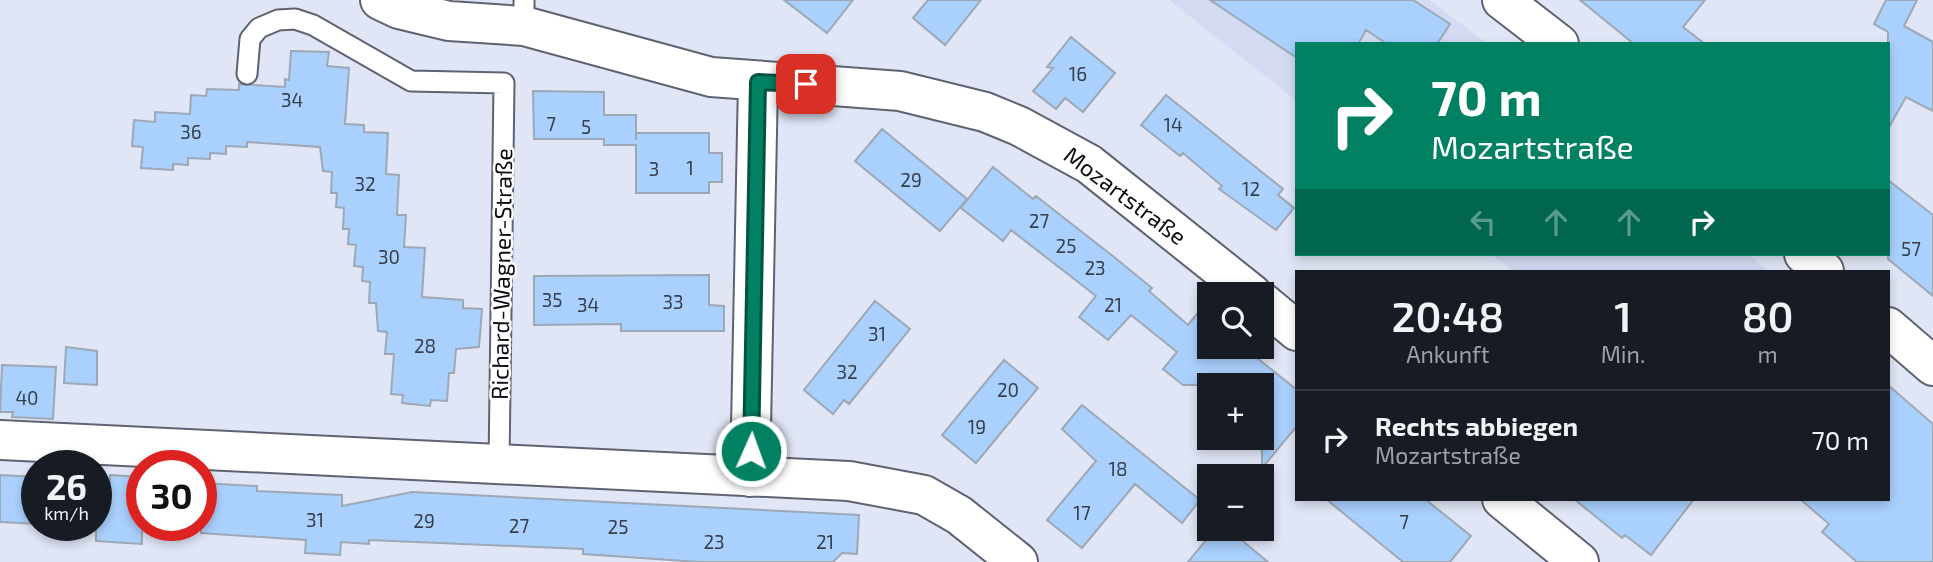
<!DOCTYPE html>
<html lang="de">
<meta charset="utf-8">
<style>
body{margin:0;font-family:"Exo 2",sans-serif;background:#242831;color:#f1f3f6;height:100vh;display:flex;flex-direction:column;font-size:26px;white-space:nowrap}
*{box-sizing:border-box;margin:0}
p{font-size:23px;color:#9ea1a6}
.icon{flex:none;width:38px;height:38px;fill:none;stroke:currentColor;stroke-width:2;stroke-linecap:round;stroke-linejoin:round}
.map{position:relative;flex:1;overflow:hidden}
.details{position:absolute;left:1295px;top:270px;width:595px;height:231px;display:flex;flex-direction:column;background:#171b24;border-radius:0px;box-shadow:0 4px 10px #0003}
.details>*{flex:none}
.hud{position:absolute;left:1295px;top:42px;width:595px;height:214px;border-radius:0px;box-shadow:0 4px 10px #0003;background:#018162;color:#fff;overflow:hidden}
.fabs{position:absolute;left:1197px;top:282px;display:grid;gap:14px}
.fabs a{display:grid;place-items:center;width:77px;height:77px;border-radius:0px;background:#171b24;box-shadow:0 4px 10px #0003;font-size:35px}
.speed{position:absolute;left:21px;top:450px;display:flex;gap:14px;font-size:35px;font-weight:700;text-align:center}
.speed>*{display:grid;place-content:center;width:91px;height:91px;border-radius:50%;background:#171b24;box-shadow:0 4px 10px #0003;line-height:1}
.speed small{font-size:18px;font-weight:400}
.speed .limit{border:10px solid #d22;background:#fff;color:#111}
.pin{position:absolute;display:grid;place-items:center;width:60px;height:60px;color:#fff;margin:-30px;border-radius:14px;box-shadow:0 4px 10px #0006}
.me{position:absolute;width:77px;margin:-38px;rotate:2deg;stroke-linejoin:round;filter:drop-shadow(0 0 5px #0008)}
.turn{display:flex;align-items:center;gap:24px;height:147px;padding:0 21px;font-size:32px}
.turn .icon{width:91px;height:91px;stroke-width:2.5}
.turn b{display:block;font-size:49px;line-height:60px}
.lanes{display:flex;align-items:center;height:66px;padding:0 21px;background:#0003;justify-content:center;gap:35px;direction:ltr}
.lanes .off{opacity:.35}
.eta{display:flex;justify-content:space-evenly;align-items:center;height:119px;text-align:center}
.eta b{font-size:42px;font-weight:600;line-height:49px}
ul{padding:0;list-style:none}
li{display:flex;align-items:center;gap:21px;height:98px;padding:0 21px;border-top:2px solid #363941}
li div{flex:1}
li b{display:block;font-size:26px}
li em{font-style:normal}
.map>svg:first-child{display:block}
.built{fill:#d4daf2}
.building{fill:#aad0fe;stroke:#9da8b5;stroke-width:2}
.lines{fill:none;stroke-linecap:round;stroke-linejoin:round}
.service-casing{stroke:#5f6271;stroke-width:23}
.minor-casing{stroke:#5f6271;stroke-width:42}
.secondary-casing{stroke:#5f6271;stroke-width:42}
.service{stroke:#fff;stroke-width:19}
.minor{stroke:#fff;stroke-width:38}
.secondary{stroke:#fff;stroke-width:38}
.route-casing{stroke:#015440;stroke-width:18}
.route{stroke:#018162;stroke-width:12}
.labels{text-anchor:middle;stroke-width:5;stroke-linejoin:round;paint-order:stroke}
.number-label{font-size:19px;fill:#343e4d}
.street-label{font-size:23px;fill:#0c0d12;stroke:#fff}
</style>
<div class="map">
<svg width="1933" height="562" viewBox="0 0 1933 562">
<rect width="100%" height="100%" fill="#e1e6f6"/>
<path class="built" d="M1169,0H1429L1488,44H1297V101Z
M1491,254H1748L1768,271H1513Z"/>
<path class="building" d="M784,0H853L827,33Z
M928,0H981L945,45L913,18Z
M1210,0H1413L1450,24L1437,44H1387L1366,30L1358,44H1297V58Z
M1580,0H1705L1683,27L1705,44H1634Z
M1886,0H1917L1904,26L1933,42V111L1906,97L1888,129V32L1874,24Z
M1071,37L1115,73L1083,112L1065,98L1056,109L1033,91L1053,68L1047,67Z
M291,51L329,52L327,66L349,68L345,124L364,125V132L388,133L386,174L399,175L397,215H406L404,247L425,248L422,297L463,300V308L482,309L479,347L456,349L454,373H449L447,401L431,400L430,406L402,403L403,395L391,394L394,354H385L387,332L378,331L376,303H369L370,282L362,281L363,267L354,266L356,245L348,244L349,229H343L344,208L336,207L337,193H331L332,172L323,171L320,147L247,142V147L226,146V154L210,153V159L188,158V165L173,164V170L141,168L143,147L132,146L134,120L155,122V112L190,114L191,95L206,96L207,89L239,90V84L285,87V79L289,80Z
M533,91L604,92V115H636V140V133H709V153H722V182H709V193H636V145H604V139H534Z
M1166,95L1283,189L1278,195L1294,208L1276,230L1219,189L1222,186L1183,153L1180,156L1141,125Z
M882,129L967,199L940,231L855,161Z
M993,167L1033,199L1036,196L1114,257L1152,288L1149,291L1188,325L1209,299V346H1242L1297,390V426L1262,468V385H1183L1163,369L1177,352L1131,315L1108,340L1079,317L1096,296L1011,230L1003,241L961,208Z
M1888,180L1933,215V296L1888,259Z
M709,275V305L724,306V331H621V324L534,325V276Z
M875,301L910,329L849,404L844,400L833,414L804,390Z
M66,347L97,351V385L64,383Z
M1004,360L1038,388L976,463L942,435Z
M2,365L56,367L53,419L12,417L13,412H0Z
M1888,385L1933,424V562H1857L1822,532L1829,524L1800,499H1888Z
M1082,405L1200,500L1182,523L1135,484L1082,548L1047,520L1096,461L1062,429Z
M0,475L37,477V524L0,522Z
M110,475L142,477V544L96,541V481L110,483Z
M201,483L257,486V491L342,495V506L412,492L859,515L857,554L842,553L833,562H700L583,554V549L369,540V544L341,542L340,555L305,553L306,540L201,533Z
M1326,499H1425L1471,536L1450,562H1403Z
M1574,499H1694L1651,555L1625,535L1622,538Z
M1216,528H1227L1268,562H1188Z"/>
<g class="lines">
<g class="service-casing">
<path id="service" d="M524,26V0
M247,74L250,39L259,28L278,20L295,19L313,25L411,81L504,83L499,466"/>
</g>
<g class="minor-casing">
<path id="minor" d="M380,0L399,9L449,21L524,26L711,77L900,91L985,112L1019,126L1089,164L1252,294
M1262,302L1297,331
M0,440L849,481L924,495L959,515L1018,562
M750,477L758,82
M1502,499L1579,562"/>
</g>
<g class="secondary-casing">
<path id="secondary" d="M1502,0L1559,44
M1804,254L1824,271
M1888,327L1933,366"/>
</g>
<use href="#service" class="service"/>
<use href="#minor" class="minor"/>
<use href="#secondary" class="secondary"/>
</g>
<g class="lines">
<g class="route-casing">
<path id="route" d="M751,451L758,82L806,84"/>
</g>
<use href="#route" class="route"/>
</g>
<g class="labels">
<g class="number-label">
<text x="1078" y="81">16</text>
<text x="292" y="107">34</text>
<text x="551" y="131">7</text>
<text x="1173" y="132">14</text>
<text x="586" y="134">5</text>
<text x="191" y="139">36</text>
<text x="690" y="175">1</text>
<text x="654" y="176">3</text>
<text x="911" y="187">29</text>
<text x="365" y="191">32</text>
<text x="1251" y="196">12</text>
<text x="1039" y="228">27</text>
<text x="1066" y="253">25</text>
<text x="1911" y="256">57</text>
<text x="389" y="264">30</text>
<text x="1095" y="275">23</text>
<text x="552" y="307">35</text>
<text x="673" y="309">33</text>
<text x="588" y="312">34</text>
<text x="1113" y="312">21</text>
<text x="877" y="341">31</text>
<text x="425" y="353">28</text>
<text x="847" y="379">32</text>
<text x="1008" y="397">20</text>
<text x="27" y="405">40</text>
<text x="977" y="434">19</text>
<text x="1118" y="476">18</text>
<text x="1082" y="520">17</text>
<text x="315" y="527">31</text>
<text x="424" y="528">29</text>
<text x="1404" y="529">7</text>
<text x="519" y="533">27</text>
<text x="618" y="534">25</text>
<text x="714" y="549">23</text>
<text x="825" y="549">21</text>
</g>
<g class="street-label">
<text transform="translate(1125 196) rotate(37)" y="8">Mozartstraße</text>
<text transform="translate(502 274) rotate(-89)" y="8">Richard-Wagner-Straße</text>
</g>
</g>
</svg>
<div class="fabs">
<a><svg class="icon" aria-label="search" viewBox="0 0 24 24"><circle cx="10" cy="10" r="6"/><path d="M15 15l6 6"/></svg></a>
<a>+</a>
<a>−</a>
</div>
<div class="speed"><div>26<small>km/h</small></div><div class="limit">30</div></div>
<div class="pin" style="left:806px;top:84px;background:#d93025"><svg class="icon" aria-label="arrive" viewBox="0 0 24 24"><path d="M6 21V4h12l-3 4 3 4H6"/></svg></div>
<svg class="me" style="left:751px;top:451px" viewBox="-20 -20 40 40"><circle r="17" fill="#018162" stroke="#fff" stroke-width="3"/><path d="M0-11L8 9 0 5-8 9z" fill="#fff"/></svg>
<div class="hud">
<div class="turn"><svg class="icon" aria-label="right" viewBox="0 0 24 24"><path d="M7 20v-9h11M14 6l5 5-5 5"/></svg><div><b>70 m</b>Mozartstraße</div></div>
<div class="lanes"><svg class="icon off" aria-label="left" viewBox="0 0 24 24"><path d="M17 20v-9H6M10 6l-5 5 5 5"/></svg><svg class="icon off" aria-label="ahead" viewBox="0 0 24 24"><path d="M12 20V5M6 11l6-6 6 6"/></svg><svg class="icon off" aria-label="ahead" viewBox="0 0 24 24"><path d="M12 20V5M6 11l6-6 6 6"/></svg><svg class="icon" aria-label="right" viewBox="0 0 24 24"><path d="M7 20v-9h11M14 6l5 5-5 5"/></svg></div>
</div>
<section class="details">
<div class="eta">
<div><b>20:48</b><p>Ankunft</p></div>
<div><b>1</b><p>Min.</p></div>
<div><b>80</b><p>m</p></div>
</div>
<ul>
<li><svg class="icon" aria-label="right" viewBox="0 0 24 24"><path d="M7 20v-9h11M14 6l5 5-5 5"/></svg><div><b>Rechts abbiegen</b><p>Mozartstraße</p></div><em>70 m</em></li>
</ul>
</section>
</div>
